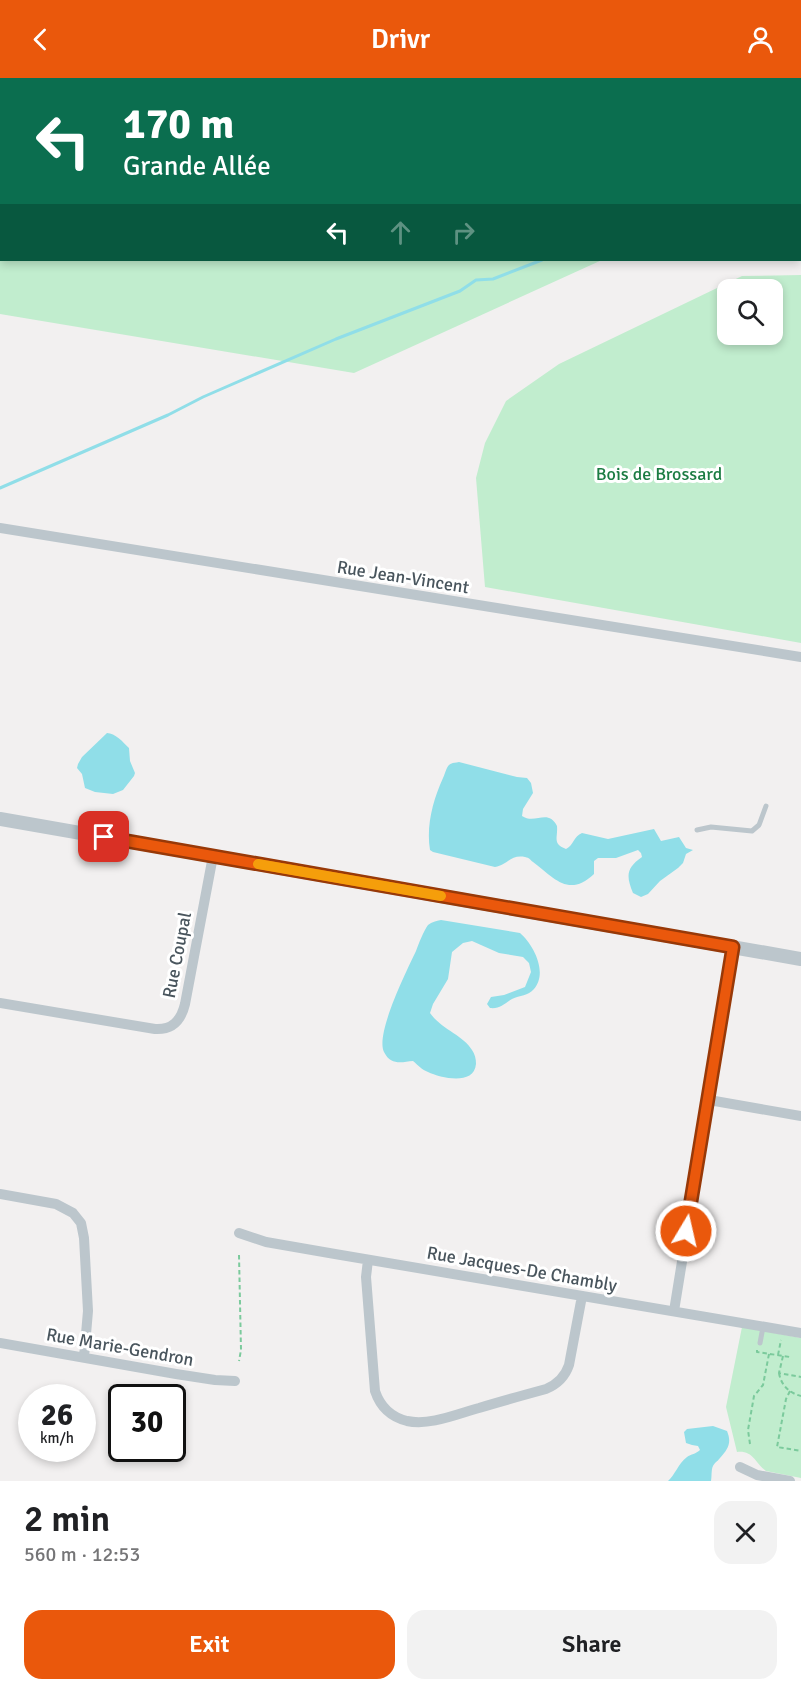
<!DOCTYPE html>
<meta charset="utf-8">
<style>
body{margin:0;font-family:Signika,sans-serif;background:#f2f2f2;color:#202124;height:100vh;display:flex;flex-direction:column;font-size:22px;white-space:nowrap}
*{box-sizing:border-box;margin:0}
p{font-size:20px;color:#757577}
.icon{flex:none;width:33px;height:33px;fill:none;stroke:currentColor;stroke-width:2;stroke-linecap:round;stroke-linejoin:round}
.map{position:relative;height:1403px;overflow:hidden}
.side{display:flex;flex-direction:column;background:#fff;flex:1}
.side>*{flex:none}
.guide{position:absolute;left:0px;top:0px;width:801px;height:183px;box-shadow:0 3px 9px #0003;background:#0b6e4f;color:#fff;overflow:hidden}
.fabs{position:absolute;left:717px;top:201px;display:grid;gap:12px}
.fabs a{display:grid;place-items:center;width:66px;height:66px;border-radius:12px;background:#fff;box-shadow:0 3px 9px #0003;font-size:30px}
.speed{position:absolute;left:18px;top:1306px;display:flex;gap:12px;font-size:30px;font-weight:700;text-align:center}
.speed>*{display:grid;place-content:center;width:78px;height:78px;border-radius:50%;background:#fff;box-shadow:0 3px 9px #0003;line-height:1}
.speed small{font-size:15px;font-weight:400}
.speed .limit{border:3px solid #111;border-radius:9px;background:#fff;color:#111}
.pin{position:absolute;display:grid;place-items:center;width:51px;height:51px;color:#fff;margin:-26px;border-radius:12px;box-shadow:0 3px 9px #0006}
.me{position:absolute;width:66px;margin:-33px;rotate:9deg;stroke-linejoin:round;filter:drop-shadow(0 0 4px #0008)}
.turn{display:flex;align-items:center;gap:21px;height:126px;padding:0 24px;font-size:27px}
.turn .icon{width:78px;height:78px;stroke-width:2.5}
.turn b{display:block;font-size:42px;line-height:51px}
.lanes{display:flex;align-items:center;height:57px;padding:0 24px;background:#0003;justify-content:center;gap:30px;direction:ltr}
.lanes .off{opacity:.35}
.round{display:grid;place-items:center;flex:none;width:63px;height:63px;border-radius:18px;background:#f2f2f2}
.overview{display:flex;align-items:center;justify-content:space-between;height:102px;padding:0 24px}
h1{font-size:36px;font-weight:600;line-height:45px}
.button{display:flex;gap:12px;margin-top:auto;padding:12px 24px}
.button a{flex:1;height:69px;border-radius:18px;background:#ea580c;color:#fff;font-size:24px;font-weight:600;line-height:69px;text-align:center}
.button a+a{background:#f2f2f2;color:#202124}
header{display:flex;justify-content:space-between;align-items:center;height:78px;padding:0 24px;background:#ea580c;color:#fff;font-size:27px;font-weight:600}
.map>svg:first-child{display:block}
.green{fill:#c1edce;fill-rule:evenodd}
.water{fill:#90dee8}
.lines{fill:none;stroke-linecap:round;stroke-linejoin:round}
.stream{stroke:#90dee8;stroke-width:3}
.path{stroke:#7bca9c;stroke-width:2;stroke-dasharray:4.5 3;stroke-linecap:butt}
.service{stroke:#bcc6cc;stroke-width:5}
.minor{stroke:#bcc6cc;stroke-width:10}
.tertiary{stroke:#bcc6cc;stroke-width:14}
.route-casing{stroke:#983908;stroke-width:15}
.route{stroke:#ea580c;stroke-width:10}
.slow{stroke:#f59e0b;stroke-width:10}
.labels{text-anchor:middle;stroke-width:6;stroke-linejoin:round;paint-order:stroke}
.park-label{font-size:18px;fill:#1c7c43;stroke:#fff}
.street-label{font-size:18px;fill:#49555d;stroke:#fff}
</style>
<header><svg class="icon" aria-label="back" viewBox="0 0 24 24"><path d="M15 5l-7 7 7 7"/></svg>Drivr<svg class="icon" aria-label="person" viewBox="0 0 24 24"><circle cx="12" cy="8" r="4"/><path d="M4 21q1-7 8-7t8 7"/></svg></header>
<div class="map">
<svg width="801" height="1403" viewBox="0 0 801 1403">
<rect width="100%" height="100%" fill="#f2f0f0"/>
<path class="green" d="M0,0H801V91L800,92V2H2V182H602L354,295L0,236Z
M801,197V565L485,509L476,400L485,365L506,323L559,286L742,198ZM728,212H772V256H728Z
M742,1249L801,1260V1400L766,1393C755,1385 753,1372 737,1374L726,1329Z"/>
<path class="water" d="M107,655C115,655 123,664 129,670L130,683L135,695L134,698L123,712L113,716L95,714L85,710L82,696L77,690L78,686L82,679Z
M459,684L517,699L527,700L531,705L533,715L523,731L522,738C535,747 548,730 557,748C558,760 552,766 566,771C573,768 574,758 582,755L608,761L654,751L661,763L679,759L686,770L693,772L686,776L683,785L678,790L660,803L648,816L641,819L633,815C626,798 626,790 642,779L641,775L638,772L616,780H598L594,783V796C569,820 554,800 533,784C529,781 530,780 525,779C511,776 507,787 495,789L433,774L430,772C426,748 433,722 443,700C445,696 446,690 449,687C453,684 455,685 459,684Z
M441,842L520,855C534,867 548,895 534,911C528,918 520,917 512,921C504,926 500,931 490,930L487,926L491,919L504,917L525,909L531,894L529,885L523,879L499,875L472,863L463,865L452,874L448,901L433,926L430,935C441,951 463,957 472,972C475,976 476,981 476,986C474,1008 441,1000 428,994C422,992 418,987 413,983C402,984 391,988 384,974C375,956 407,892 416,873C419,865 423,854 428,847C432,844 436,843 441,842Z
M713,1348L727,1353C732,1365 728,1371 720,1380C717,1384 715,1384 713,1388C711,1392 712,1398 711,1403H668C675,1397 678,1386 687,1379C691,1376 696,1376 700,1372L698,1368L692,1367L686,1365L684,1354L687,1351Z"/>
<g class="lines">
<path class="stream" d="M800,148H801
M0,410L168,337L203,319L336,261L460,213L476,202L493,201L542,182"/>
<path class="path" d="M239,1177L241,1272L239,1283
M757,1272V1274L790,1279
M778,1277L781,1262
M783,1278L779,1295L801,1299
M779,1295C781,1307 789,1315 801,1318
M790,1313L786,1321L777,1369L801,1373
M750,1366L748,1352L754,1318L763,1307L769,1276"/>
<path class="service" d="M697,752L711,749L752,753L759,747L766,728
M760,1265L763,1249"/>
<path class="minor" d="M0,450L801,579
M0,925L155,951C172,952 181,943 185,926L213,778
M709,1022L801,1038
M0,1116L56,1126L73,1135L81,1145L84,1160L88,1233L84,1279
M239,1155L266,1164L335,1176L801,1255
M368,1182L366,1199L375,1313C380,1328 391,1339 407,1343C430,1348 457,1336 479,1330C502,1323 524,1317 546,1311C558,1306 565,1299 569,1287L582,1218
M674,1233L733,869
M0,1265L176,1296L215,1302L235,1303
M740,1389L757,1397L790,1403"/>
<path class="tertiary" d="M0,741L801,881"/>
</g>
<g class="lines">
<g class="route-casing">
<path id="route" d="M104,759L733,869L686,1153"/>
</g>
<use href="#route" class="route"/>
<path class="slow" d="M258,786L441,818"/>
</g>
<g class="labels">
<g class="park-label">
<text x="659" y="402">Bois de Brossard</text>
</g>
<g class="street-label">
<text transform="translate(403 499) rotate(9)" y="6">Rue Jean-Vincent</text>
<text transform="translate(177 877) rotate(-79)" y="6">Rue Coupal</text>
<text transform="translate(522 1191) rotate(10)" y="6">Rue Jacques-De Chambly</text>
<text transform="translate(120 1269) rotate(10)" y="6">Rue Marie-Gendron</text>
</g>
</g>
</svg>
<div class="fabs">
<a><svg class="icon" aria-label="search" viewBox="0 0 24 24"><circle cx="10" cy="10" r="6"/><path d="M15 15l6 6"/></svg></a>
</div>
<div class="speed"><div>26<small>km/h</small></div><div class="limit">30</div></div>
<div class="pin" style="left:104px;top:759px;background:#d93025"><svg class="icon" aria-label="arrive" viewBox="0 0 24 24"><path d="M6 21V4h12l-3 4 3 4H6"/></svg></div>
<svg class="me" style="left:686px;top:1153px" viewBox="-20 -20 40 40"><circle r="17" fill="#ea580c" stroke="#fff" stroke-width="3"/><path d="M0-11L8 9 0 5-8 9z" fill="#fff"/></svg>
<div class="guide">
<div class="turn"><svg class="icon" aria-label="left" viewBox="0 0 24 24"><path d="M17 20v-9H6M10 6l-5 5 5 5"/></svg><div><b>170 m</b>Grande Allée</div></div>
<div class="lanes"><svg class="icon" aria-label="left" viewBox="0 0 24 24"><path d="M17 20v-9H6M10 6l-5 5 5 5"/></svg><svg class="icon off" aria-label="ahead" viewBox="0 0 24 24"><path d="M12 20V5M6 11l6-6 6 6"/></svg><svg class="icon off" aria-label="right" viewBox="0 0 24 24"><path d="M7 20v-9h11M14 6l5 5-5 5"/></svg></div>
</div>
</div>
<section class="side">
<div class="overview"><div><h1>2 min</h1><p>560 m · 12:53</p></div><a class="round"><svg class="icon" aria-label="close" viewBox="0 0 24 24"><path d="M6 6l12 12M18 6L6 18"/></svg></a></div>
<div class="button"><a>Exit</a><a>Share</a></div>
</section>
